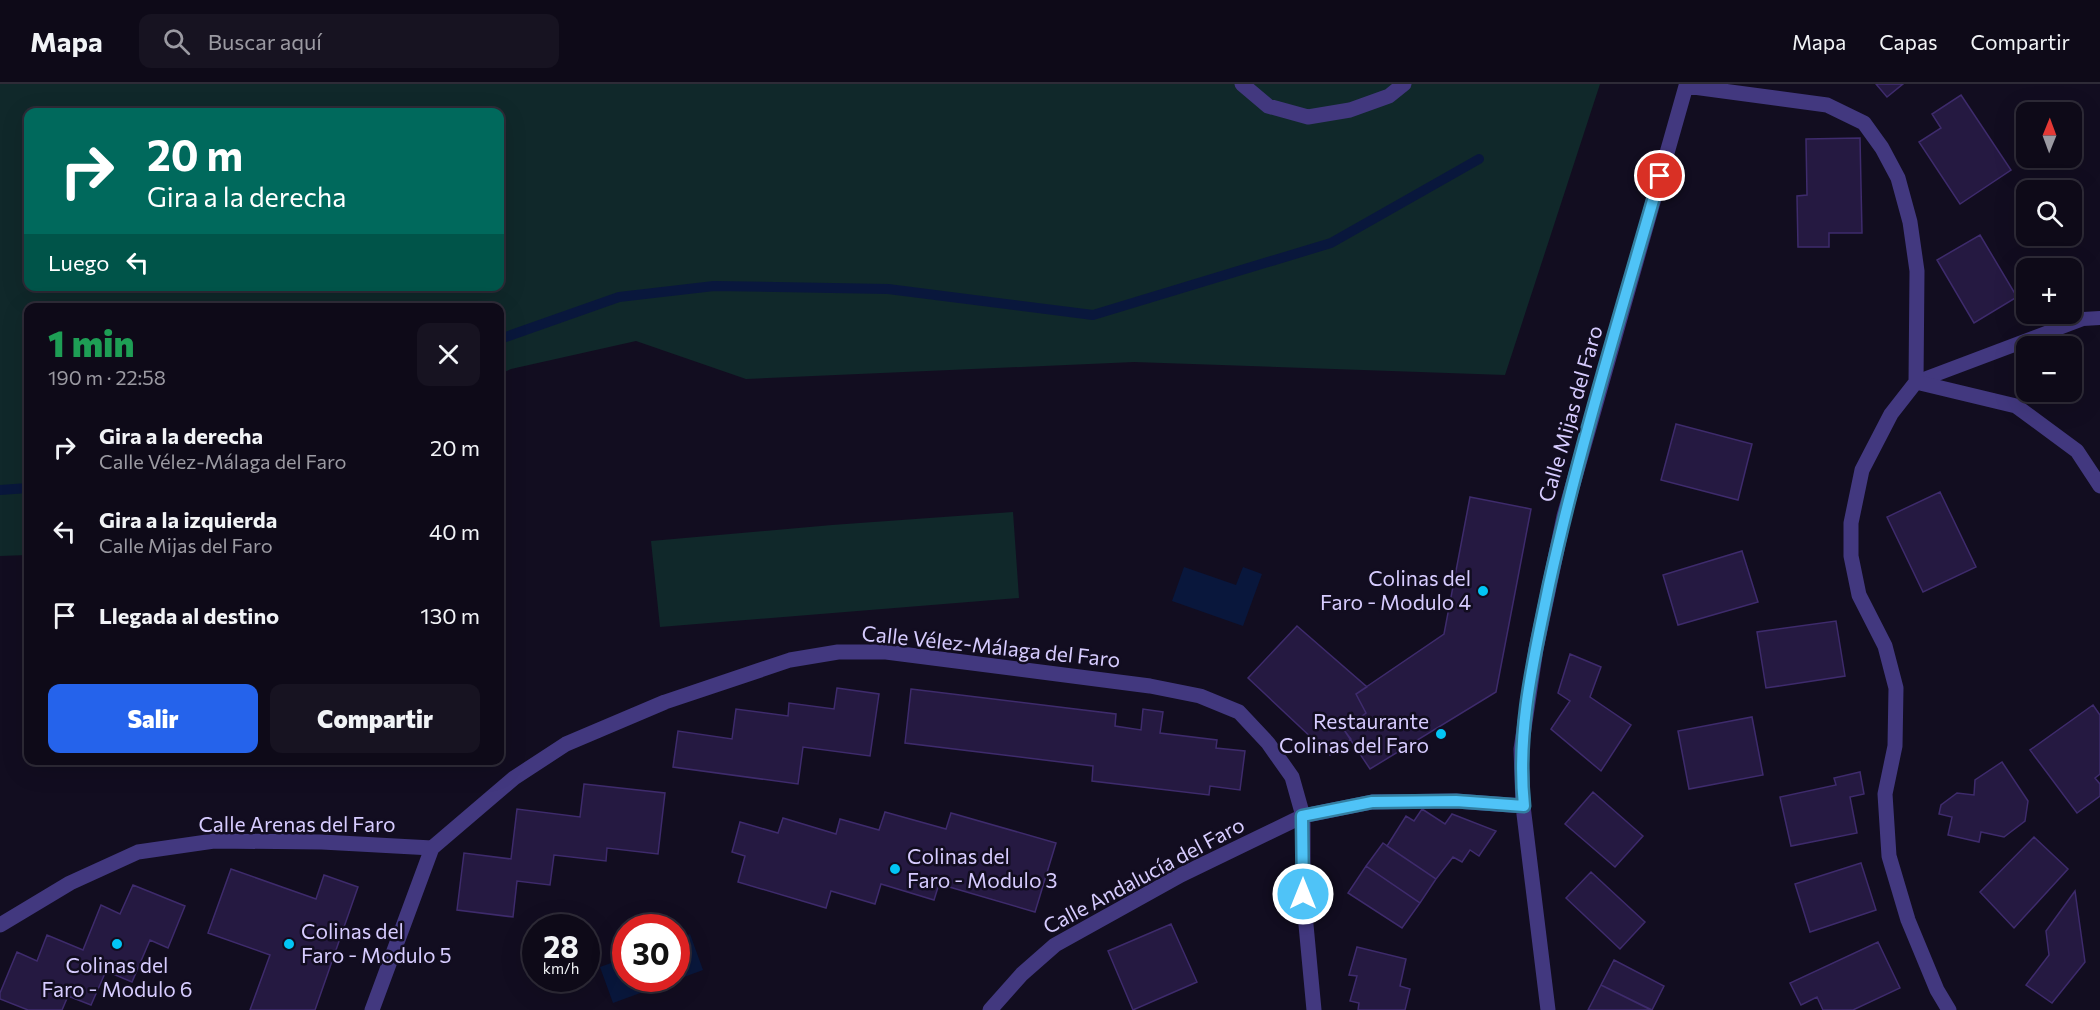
<!DOCTYPE html>
<html lang="es">
<meta charset="utf-8">
<style>
body{margin:0;font-family:Commissioner,sans-serif;background:#171321;color:#f1f3f6;height:100vh;display:flex;flex-direction:column;font-size:22px;white-space:nowrap}
*{box-sizing:border-box;margin:0}
p{font-size:20px;color:#9b9aa2}
.icon{flex:none;width:33px;height:33px;fill:none;stroke:currentColor;stroke-width:2;stroke-linecap:round;stroke-linejoin:round}
.map{position:relative;flex:1;overflow:hidden}
.panel{position:absolute;left:24px;top:219px;width:480px;height:462px;display:flex;flex-direction:column;background:#0e0a18;border-radius:12px;box-shadow:0 6px 24px #0002,0 0 0 2px #2e2b37}
.panel>*{flex:none}
.hud{position:absolute;left:24px;top:24px;width:480px;height:183px;border-radius:12px;box-shadow:0 6px 24px #0002,0 0 0 2px #2e2b37;background:#00695c;color:#fff;overflow:hidden}
.needle{width:39px;rotate:1deg}
.tools{position:absolute;left:2016px;top:18px;display:grid;gap:12px}
.tools a{display:grid;place-items:center;width:66px;height:66px;border-radius:12px;background:#0e0a18;box-shadow:0 6px 24px #0002,0 0 0 2px #2e2b37;font-size:30px}
.speed{position:absolute;left:522px;top:830px;display:flex;gap:12px;font-size:30px;font-weight:700;text-align:center}
.speed>*{display:grid;place-content:center;width:78px;height:78px;border-radius:50%;background:#0e0a18;box-shadow:0 6px 24px #0002,0 0 0 2px #2e2b37;line-height:1}
.speed small{font-size:15px;font-weight:400}
.speed .limit{border:9px solid #d22;background:#fff;color:#111}
.pin{position:absolute;display:grid;place-items:center;width:51px;height:51px;color:#fff;margin:-26px;border:3px solid #fff;border-radius:50%;box-shadow:0 2px 6px #0007}
.me{position:absolute;width:66px;margin:-33px;rotate:0deg;stroke-linejoin:round;filter:drop-shadow(0 0 4px #0008)}
.turn{display:flex;align-items:center;gap:21px;height:126px;padding:0 24px;font-size:27px}
.turn .icon{width:78px;height:78px;stroke-width:2.5}
.turn b{display:block;font-size:42px;line-height:51px}
.then{display:flex;align-items:center;height:57px;padding:0 24px;background:#0003;gap:12px;font-size:22px}
.round{display:grid;place-items:center;flex:none;width:63px;height:63px;border-radius:12px;background:#171321}
.overview{display:flex;align-items:center;justify-content:space-between;height:102px;padding:0 24px}
h1{font-size:36px;font-weight:800;line-height:45px;color:#1e9e55}
.primary-button{display:flex;gap:12px;margin-top:auto;padding:12px 24px}
.primary-button a{flex:1;height:69px;border-radius:12px;background:#2563eb;color:#fff;font-size:24px;font-weight:800;line-height:69px;text-align:center}
.primary-button a+a{background:#171321;color:#f1f3f6}
ul{padding:0;list-style:none}
li{display:flex;align-items:center;gap:18px;height:84px;padding:0 24px}
li div{flex:1}
li b{display:block;font-size:22px}
li em{font-style:normal}
header{display:flex;align-items:center;gap:36px;box-sizing:border-box;height:84px;padding:0 30px;background:#0e0a18;border-bottom:2px solid #2e2b37}
header strong{font-size:28px}
nav{display:flex;gap:33px;margin-inline-start:auto;font-size:21px}
.search{width:420px;height:54px;background:#171321;display:flex;align-items:center;gap:15px;box-sizing:border-box;padding:0 21px;border-radius:12px;color:#9b9aa2;font-size:22px}
.map>svg:first-child{display:block}
.green{fill:#10282a;fill-rule:evenodd}
.water{fill:#09173c}
.lines{fill:none;stroke-linecap:round;stroke-linejoin:round}
.stream{stroke:#09173c;stroke-width:10}
.building{fill:#251941;stroke:#3e2b6c;stroke-width:1.5}
.service{stroke:#42387f;stroke-width:14}
.minor{stroke:#42387f;stroke-width:15}
.route-casing{stroke:#337fa1;stroke-width:15}
.route{stroke:#4fc3f7;stroke-width:10}
.poi-dot{fill:#02c5f5;stroke:#120d20;stroke-width:2}
.labels{text-anchor:middle;stroke-width:5;stroke-linejoin:round;paint-order:stroke}
.street-label{font-size:21px;fill:#d7ccff;stroke:#120d20}
.poi-label{font-size:21px;fill:#d7ccff;stroke:#120d20;text-anchor:end}
</style>
<header>
<strong>Mapa</strong>
<div class="search"><svg class="icon" aria-label="search" viewBox="0 0 24 24"><circle cx="10" cy="10" r="6"/><path d="M15 15l6 6"/></svg>Buscar aquí</div>
<nav><a>Mapa</a><a>Capas</a><a>Compartir</a></nav>
</header>
<div class="map">
<svg width="2100" height="926" viewBox="0 0 2100 926">
<rect width="100%" height="100%" fill="#120d20"/>
<path class="green" d="M0,0H1600L1505,291L1134,278L746,295L636,257L511,285L500,290V224H28V471L0,472ZM28,28H500V202H28Z
M1013,428L1019,514L660,543L651,457L832,441Z"/>
<path class="water" d="M1184,483L1236,501L1243,483L1262,490L1243,542L1172,517Z
M690,850L703,886L613,919L600,883L625,874L626,894H676L677,855Z"/>
<g class="lines">
<path class="stream" d="M500,255L619,213L714,202L888,205L1093,231L1331,159L1479,75
M0,406L28,404"/>
</g>
<path class="building" d="M1876,0H1903L1887,13Z
M1961,11L2011,86L1960,120L1919,58L1941,44L1932,30Z
M1860,54L1862,149H1829V163H1798L1797,112L1807,111L1806,55Z
M1980,151L2017,213L1974,239L1937,176Z
M1676,340L1752,360L1738,416L1661,396Z
M1940,408L1976,483L1923,508L1887,433Z
M1470,413L1531,425L1496,608L1370,685L1344,646L1366,629L1356,610L1444,550Z
M1742,467L1758,518L1678,541L1663,491Z
M1836,537L1845,592L1766,604L1757,548Z
M1297,542L1367,603L1356,610L1366,629L1344,646L1351,655L1330,671L1248,594Z
M1570,570L1601,583L1590,613L1631,641L1601,687L1551,645L1570,617L1558,609Z
M837,604L879,610L870,672L803,663L798,700L673,683L678,647L732,655L736,625L788,632L789,619L834,625Z
M911,605L1116,630L1115,642L1141,646L1143,625L1163,628L1160,649L1217,656L1216,664L1245,667L1240,706L1210,702L1209,711L1092,697L1093,682L905,659Z
M2093,621L2100,631V690L2095,694L2100,700V712L2077,729L2030,666Z
M1752,633L1763,691L1689,705L1678,647Z
M2002,678L2028,717L2025,737L2004,753L1981,748L1979,758L1948,751L1952,733L1939,730L1941,721L1957,709L1974,711L1975,696Z
M1860,688L1864,710L1850,713L1857,749L1791,762L1780,713L1836,701L1834,694Z
M584,700L665,709L658,770L607,764L606,777L554,771L550,801L517,797L513,833L457,826L464,769L511,775L517,725L580,733Z
M1593,708L1643,752L1615,783L1565,740Z
M1422,725L1445,740L1452,730L1496,747L1479,772L1470,766L1462,778L1453,773L1436,795L1387,762L1406,732L1414,737Z
M885,728L946,745L951,729L1056,759L1035,828L939,800L934,816L881,800L875,820L831,807L826,824L738,798L745,772L732,768L740,738L778,749L783,734L836,750L840,735L879,746Z
M2034,753L2068,785L2014,844L1980,808Z
M1383,759L1436,795L1420,819L1366,782Z
M1861,779L1876,826L1810,848L1795,800Z
M1366,782L1420,819L1402,844L1348,809Z
M231,785L316,815L324,791L358,803L315,926H250L270,871L208,849Z
M1591,788L1645,838L1620,865L1566,814Z
M133,801L185,822L168,864L150,856L132,898L106,887L91,921L68,912L62,926H28L0,915V909L17,868L37,877L47,851L83,866L101,821L120,830Z
M2075,807L2085,878L2052,919L2026,901L2049,871L2046,847Z
M1171,840L1197,898L1133,926L1108,867Z
M1878,858L1900,904L1853,926H1823L1817,913L1801,921L1790,899Z
M1357,863L1406,875L1400,902L1410,905L1405,926H1358L1359,919L1350,917L1357,892L1349,891Z
M1614,876L1664,902L1652,926L1601,901Z
M1601,901L1651,926H1588Z"/>
<g class="lines">
<path class="service" d="M1916,298L2083,235L2100,234"/>
<path class="minor" d="M1242,0L1268,22L1308,33L1350,26L1389,12L1404,0
M1686,2L1827,21L1864,39L1882,64L1898,94L1910,138L1917,187L1916,298L1891,330L1862,386L1851,439V472L1859,511L1885,562L1896,604L1895,662L1885,710L1889,772L1908,836L1937,906L1949,926
M1916,298L2016,322L2077,367L2100,402
M0,841L70,799L138,768L214,757L322,758L432,764
M372,926L432,764L514,694L566,660L665,618L790,576L838,568H886L1150,602L1200,612L1239,628L1268,659L1292,693L1303,732L1372,718L1456,717L1523,722
M990,926L1022,890L1055,861L1181,791L1303,732V809L1314,926
M1548,926L1523,722L1521,665L1536,565L1564,432L1686,2"/>
</g>
<g class="lines">
<g class="route-casing">
<path id="route" d="M1303,810L1302,732L1372,718L1456,717L1524,722C1516,648 1534,574 1549,501C1579,364 1621,228 1660,92"/>
</g>
<use href="#route" class="route"/>
</g>
<g class="poi-dot">
<circle cx="1483" cy="507" r="6"/>
<circle cx="1441" cy="650" r="6"/>
<circle cx="895" cy="785" r="6"/>
<circle cx="117" cy="860" r="6"/>
<circle cx="289" cy="860" r="6"/>
</g>
<g class="labels">
<g class="street-label">
<text transform="translate(1571 330) rotate(-74)" y="7">Calle Mijas del Faro</text>
<text transform="translate(991 563) rotate(6)" y="7">Calle Vélez-Málaga del Faro</text>
<text x="297" y="748">Calle Arenas del Faro</text>
<text transform="translate(1144 792) rotate(-28)" y="7">Calle Andalucía del Faro</text>
</g>
<g class="poi-label">
<text x="1471" y="502">Colinas del<tspan x="1471" dy="24">Faro - Modulo 4</tspan></text>
<text x="1429" y="645">Restaurante<tspan x="1429" dy="24">Colinas del Faro</tspan></text>
<text x="907" y="780" text-anchor="start">Colinas del<tspan x="907" dy="24">Faro - Modulo 3</tspan></text>
<text x="301" y="855" text-anchor="start">Colinas del<tspan x="301" dy="24">Faro - Modulo 5</tspan></text>
<text x="117" y="889" text-anchor="middle">Colinas del<tspan x="117" dy="24">Faro - Modulo 6</tspan></text>
</g>
</g>
</svg>
<div class="tools">
<a><svg class="needle" viewBox="-14 -14 28 28"><path d="M0-13l5 13h-10z" fill="#e53935"/><path d="M0 13l5-13h-10z" fill="#9b9aa2"/></svg></a>
<a><svg class="icon" aria-label="search" viewBox="0 0 24 24"><circle cx="10" cy="10" r="6"/><path d="M15 15l6 6"/></svg></a>
<a>+</a>
<a>−</a>
</div>
<div class="speed"><div>28<small>km/h</small></div><div class="limit">30</div></div>
<div class="pin" style="left:1660px;top:92px;background:#d93025"><svg class="icon" aria-label="arrive" viewBox="0 0 24 24"><path d="M6 21V4h12l-3 4 3 4H6"/></svg></div>
<svg class="me" style="left:1303px;top:810px" viewBox="-20 -20 40 40"><circle r="17" fill="#4fc3f7" stroke="#fff" stroke-width="3"/><path d="M0-11L8 9 0 5-8 9z" fill="#fff"/></svg>
<div class="hud">
<div class="turn"><svg class="icon" aria-label="right" viewBox="0 0 24 24"><path d="M7 20v-9h11M14 6l5 5-5 5"/></svg><div><b>20 m</b>Gira a la derecha</div></div>
<div class="then">Luego<svg class="icon" aria-label="left" viewBox="0 0 24 24"><path d="M17 20v-9H6M10 6l-5 5 5 5"/></svg></div>
</div>
<section class="panel">
<div class="overview"><div><h1>1 min</h1><p>190 m · 22:58</p></div><a class="round"><svg class="icon" aria-label="close" viewBox="0 0 24 24"><path d="M6 6l12 12M18 6L6 18"/></svg></a></div>
<ul>
<li><svg class="icon" aria-label="right" viewBox="0 0 24 24"><path d="M7 20v-9h11M14 6l5 5-5 5"/></svg><div><b>Gira a la derecha</b><p>Calle Vélez-Málaga del Faro</p></div><em>20 m</em></li>
<li><svg class="icon" aria-label="left" viewBox="0 0 24 24"><path d="M17 20v-9H6M10 6l-5 5 5 5"/></svg><div><b>Gira a la izquierda</b><p>Calle Mijas del Faro</p></div><em>40 m</em></li>
<li><svg class="icon" aria-label="arrive" viewBox="0 0 24 24"><path d="M6 21V4h12l-3 4 3 4H6"/></svg><div><b>Llegada al destino</b></div><em>130 m</em></li>
</ul>
<div class="primary-button"><a>Salir</a><a>Compartir</a></div>
</section>
</div>
